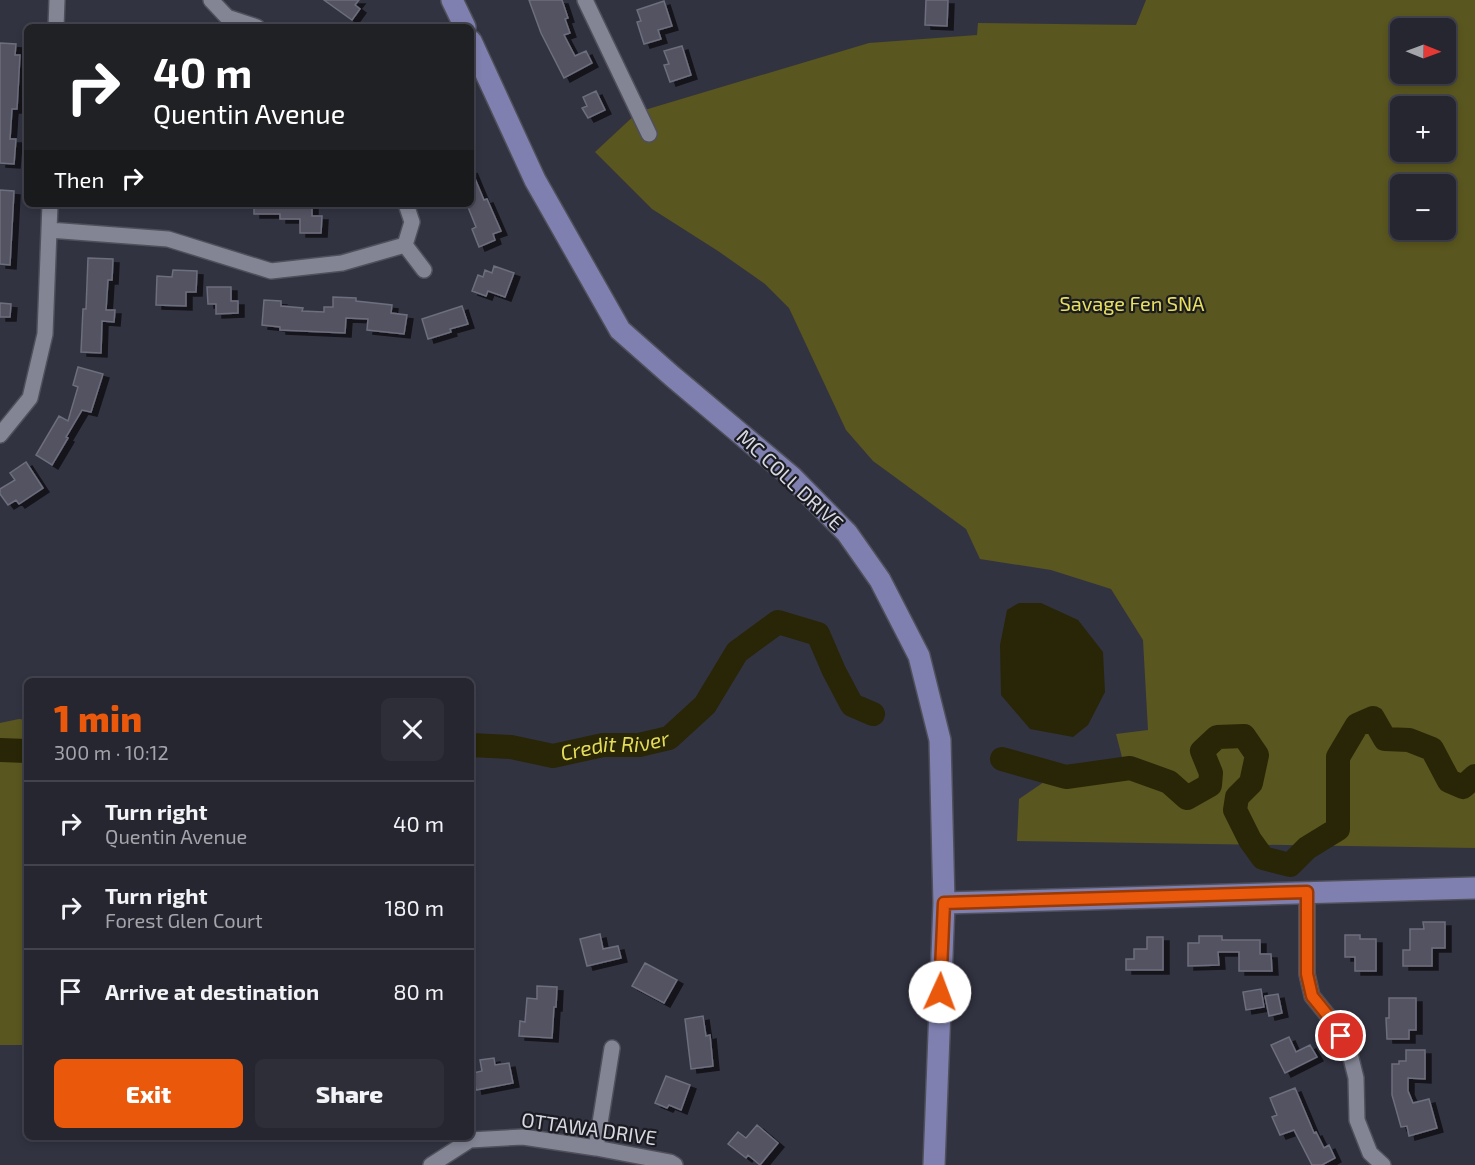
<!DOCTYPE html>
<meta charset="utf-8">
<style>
body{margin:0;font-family:"Exo 2",sans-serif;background:#2e2e39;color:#f1f3f6;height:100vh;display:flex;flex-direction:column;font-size:22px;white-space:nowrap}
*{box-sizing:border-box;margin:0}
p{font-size:20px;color:#a4a5ab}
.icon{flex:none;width:33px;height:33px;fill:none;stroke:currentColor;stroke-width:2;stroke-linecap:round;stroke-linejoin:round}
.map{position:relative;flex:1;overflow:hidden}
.panel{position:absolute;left:24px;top:678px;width:450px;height:462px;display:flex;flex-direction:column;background:#262631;border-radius:9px;box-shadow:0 3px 9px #0003,0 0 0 2px #42434d}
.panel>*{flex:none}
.banner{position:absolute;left:24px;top:24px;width:450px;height:183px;border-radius:9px;box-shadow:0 3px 9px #0003,0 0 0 2px #42434d;background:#202124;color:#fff;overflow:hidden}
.needle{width:39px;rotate:91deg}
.controls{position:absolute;left:1390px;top:18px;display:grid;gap:12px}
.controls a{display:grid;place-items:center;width:66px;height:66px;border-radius:9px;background:#262631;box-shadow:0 3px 9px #0003,0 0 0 2px #42434d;font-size:30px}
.pin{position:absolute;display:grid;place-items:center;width:51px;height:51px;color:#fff;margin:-26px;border:3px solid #fff;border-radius:50%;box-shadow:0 2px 6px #0007}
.me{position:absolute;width:66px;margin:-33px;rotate:2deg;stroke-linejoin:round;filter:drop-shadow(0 0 4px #0008)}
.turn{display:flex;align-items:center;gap:21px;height:126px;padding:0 30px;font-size:27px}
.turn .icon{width:78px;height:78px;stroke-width:2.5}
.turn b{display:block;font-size:42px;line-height:51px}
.then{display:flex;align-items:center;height:57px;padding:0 30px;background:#0003;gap:12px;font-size:22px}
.round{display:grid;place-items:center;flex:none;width:63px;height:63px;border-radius:9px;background:#2e2e39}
.summary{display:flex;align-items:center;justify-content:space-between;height:102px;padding:0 30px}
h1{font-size:36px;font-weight:800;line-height:45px;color:#ea580c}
.button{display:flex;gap:12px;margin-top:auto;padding:12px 30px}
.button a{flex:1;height:69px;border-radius:9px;background:#ea580c;color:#fff;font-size:24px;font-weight:800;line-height:69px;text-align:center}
.button a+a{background:#2e2e39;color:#f1f3f6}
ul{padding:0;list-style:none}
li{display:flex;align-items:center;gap:18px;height:84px;padding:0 30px;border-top:2px solid #42434d}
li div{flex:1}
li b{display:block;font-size:22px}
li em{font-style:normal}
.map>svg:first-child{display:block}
.green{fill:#5a561f;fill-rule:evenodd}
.water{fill:#282606}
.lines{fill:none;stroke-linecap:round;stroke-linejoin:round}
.river{stroke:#282606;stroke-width:24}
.building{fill:#525362;stroke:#6d6e7e;stroke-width:1.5;filter:url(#shadow)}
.street-casing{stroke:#4f505b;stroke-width:18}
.secondary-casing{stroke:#4f505b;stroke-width:24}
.street{stroke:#838595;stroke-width:15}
.secondary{stroke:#7f80af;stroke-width:21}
.route-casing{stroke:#983908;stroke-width:15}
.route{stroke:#ea580c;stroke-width:10}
.labels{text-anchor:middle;stroke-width:4.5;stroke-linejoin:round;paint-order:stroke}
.park-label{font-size:20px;fill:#e9e05c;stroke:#1b1b22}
.street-label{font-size:20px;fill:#d7d8e1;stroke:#1b1b22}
.water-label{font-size:21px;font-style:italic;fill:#e4dc58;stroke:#1b1b22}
</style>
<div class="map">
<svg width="1475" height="1165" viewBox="0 0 1475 1165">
<defs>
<filter id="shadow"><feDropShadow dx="6" dy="4" stdDeviation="0" flood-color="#0009"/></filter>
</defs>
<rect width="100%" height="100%" fill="#323341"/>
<path class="green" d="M1146,0H1475V848L1017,841L1019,799L1066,767L1084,778L1123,761L1116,734L1148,730L1143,640L1111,589L1051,570L980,559L966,529L873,461L846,430L789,308L765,284L718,251L652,209L595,152L638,112L869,43L977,35L978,23L1136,25ZM1401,28H1446V74H1401ZM1401,106H1446V152H1401ZM1401,184H1446V230H1401Z
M19,719L27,720V1045H0V723Z"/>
<path class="water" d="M1019,603H1041L1078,620L1103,652L1105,692L1088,725L1073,737L1030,729L1001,695L1000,645L1007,610Z"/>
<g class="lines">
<g class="river">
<path id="s1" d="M471,745L511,747L553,756L603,745H639L669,738L705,705L737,652L778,622L818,634L834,671L852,705L873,714"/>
<path d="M0,750L27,751"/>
<path d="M1002,759L1066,777L1130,768L1169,782L1187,798L1210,785L1211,773L1202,751L1217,737L1244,736L1257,755L1251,783L1237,797L1235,810L1250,840L1263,858L1290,865L1307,848L1338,829V757L1357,725L1373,718L1385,739L1409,740L1432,749L1449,781L1463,787L1475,776"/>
</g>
</g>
<path class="building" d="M324,0H359L355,5L360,9L352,20Z
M529,0H562L568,18L565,19L570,33L564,35L575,56L586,51L592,63L564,78L541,33Z
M926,0H948L947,26L925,25Z
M664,1L672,26L658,30L661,39L644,44L637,22L641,21L637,10Z
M0,43L16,44L15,55H20L17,109H12L10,139H16L14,164L0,163Z
M682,46L691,75L670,82L664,65L669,64L664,51Z
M596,91L605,110L588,118L582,108L587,106L583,97Z
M471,169L484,200L487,199L501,231L493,234L495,240L479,247L472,229L476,227L468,207L471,205Z
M0,190L14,191L10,265L0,264Z
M254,204H312V216H322L321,233H300V219H280V214H254Z
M88,258L113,259L112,280H108L106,310H115L114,322L102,321L101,353L81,352L83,309H86Z
M494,266L514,273L505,297L488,291L486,296L472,291L478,275L483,277L485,270L492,273Z
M173,270L197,271L196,292H186V306L156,305L157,276L172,277Z
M207,287H231V301H238V313L216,314V304H208Z
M333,297L356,298V301L392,305L391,313L407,315L404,334L367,330L368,319L346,318L345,333L280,330V327L262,325L264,300L281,301V306L303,308L302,311L324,312V307H333Z
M0,303L11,304L10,317H0Z
M462,306L468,324L450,329L451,332L428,339L422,319Z
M78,367L103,374L91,412L82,410L66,437L68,438L52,465L36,455L59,416L68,421L78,387L73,385Z
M26,462L43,488L19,504L16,500L8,505L0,494V489L15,480L10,473Z
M1423,922H1445V948H1432V966H1403V950H1410V929H1424Z
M600,934L603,949L618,946L621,958L587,966L580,939Z
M1345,935H1360V939H1376V971H1355V957H1345Z
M1199,936H1222V940H1260V954H1271L1272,971H1239V952H1218L1219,965L1188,966V943H1199Z
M1147,937H1163V970H1126V959H1134V949H1147Z
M645,963L677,980L664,1003L632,986Z
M537,986L557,987L556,1007H554L552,1038L519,1036L520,1021L525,1022L527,998L537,999Z
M1261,989L1264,1007L1246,1010L1243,992Z
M1278,994L1282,1013L1269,1016L1265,996Z
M1389,998H1416V1030H1409V1039H1387L1386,1018H1389Z
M703,1016L706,1036L710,1035L713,1066L691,1069L685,1019Z
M1289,1037L1296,1052L1310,1045L1317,1057L1285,1073L1271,1045Z
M1406,1050H1425V1079L1408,1078V1091L1413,1103L1429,1099L1437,1128L1409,1136L1407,1126L1401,1127L1392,1095V1064H1399V1061H1406Z
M494,1058L495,1065L509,1063L513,1083L476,1090L473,1073L482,1071L480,1060Z
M666,1076L690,1085L681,1110L669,1105L667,1108L655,1103Z
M1295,1088L1314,1133L1316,1132L1324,1148L1329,1145L1335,1158L1322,1165H1312L1294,1130L1280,1135L1272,1117L1277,1115L1270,1098Z
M757,1125L778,1143L760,1165L748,1155L746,1158L728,1144L738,1132L746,1138Z"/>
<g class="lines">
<g class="street-casing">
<path id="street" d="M211,0L227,17L257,27
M585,0L649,134
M56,27L57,0
M406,204L412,222L405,245L424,270
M49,230L168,239L271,271L342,263L405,245
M0,435L30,398L45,334L50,204
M1307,892V974L1312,996L1333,1022L1349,1050L1356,1078L1357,1120L1370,1153L1383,1165
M596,1148L612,1048
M431,1165L470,1140L523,1137L596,1148L670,1162L675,1165"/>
</g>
<g class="secondary-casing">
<path id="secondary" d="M452,0L465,27
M471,41L535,180L620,330L672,376L792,477L847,533L880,580L919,656L940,740L944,903L934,1165
M944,903L1475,888"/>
</g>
<use href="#street" class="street"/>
<use href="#secondary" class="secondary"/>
</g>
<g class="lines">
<g class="route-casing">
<path id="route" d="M940,992L944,903L1307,892V974L1312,996L1333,1022L1341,1036"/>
</g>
<use href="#route" class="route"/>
</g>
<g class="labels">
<g class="park-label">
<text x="1132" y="311">Savage Fen SNA</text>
</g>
<g class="street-label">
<text transform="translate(790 480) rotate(43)" y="7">MC COLL DRIVE</text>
<text transform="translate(589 1129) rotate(8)" y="7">OTTAWA DRIVE</text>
</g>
<g class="water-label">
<text dy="7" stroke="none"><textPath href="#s1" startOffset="146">Credit River</textPath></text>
</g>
</g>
</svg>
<div class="controls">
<a><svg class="needle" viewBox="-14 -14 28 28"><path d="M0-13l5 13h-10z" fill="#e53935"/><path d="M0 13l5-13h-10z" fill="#a4a5ab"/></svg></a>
<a>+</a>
<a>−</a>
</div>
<div class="pin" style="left:1341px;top:1036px;background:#d93025"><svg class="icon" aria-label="arrive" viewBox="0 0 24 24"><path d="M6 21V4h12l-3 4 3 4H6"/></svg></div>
<svg class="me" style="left:940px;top:992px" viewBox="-20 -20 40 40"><circle r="19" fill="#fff"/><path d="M0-13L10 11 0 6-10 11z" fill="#ea580c"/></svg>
<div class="banner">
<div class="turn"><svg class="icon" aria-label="right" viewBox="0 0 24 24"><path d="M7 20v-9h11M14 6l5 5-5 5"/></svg><div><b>40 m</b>Quentin Avenue</div></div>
<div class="then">Then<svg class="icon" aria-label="right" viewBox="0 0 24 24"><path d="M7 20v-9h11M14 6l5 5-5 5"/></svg></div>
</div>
<section class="panel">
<div class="summary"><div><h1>1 min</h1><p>300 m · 10:12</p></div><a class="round"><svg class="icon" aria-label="close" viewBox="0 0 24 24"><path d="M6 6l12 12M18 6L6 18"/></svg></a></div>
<ul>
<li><svg class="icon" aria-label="right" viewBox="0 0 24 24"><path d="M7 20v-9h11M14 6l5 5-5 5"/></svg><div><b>Turn right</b><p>Quentin Avenue</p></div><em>40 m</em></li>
<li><svg class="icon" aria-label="right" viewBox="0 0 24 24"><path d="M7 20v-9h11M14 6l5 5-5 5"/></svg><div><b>Turn right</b><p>Forest Glen Court</p></div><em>180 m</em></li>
<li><svg class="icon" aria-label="arrive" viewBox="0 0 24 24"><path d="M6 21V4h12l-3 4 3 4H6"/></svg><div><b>Arrive at destination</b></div><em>80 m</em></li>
</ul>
<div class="button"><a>Exit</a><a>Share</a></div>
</section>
</div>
